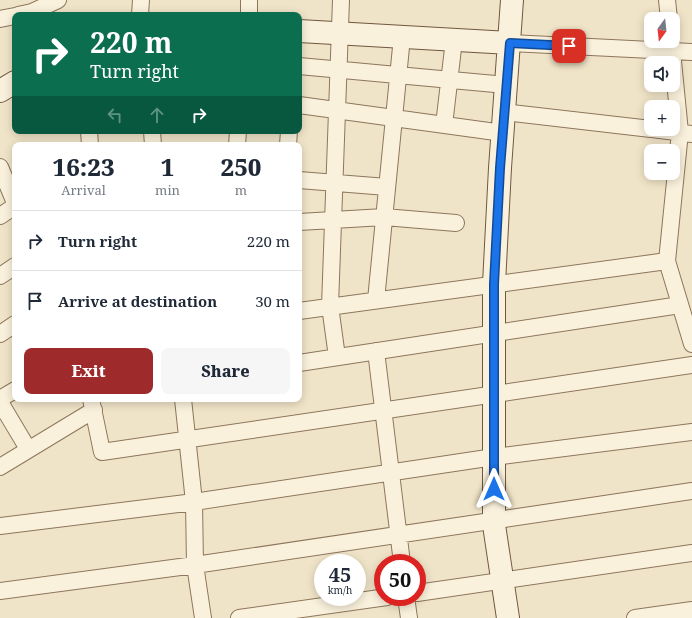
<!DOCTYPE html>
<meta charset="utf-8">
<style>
body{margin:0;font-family:"Noto Serif",serif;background:#f6f6f7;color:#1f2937;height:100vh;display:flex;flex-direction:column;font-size:15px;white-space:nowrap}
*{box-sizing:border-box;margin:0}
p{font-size:13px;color:#747a83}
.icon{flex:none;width:22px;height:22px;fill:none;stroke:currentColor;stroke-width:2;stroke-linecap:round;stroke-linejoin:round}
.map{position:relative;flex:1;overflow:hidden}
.panel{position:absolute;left:12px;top:142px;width:290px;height:260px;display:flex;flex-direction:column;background:#fff;border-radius:8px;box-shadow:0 2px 10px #0003}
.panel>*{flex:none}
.top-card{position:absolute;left:12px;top:12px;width:290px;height:122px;border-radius:8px;box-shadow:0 2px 10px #0003;background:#0b6e4f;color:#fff;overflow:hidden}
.needle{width:26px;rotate:195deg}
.fabs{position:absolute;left:644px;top:12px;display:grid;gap:8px}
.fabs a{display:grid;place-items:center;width:36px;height:36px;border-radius:8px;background:#fff;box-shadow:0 2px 10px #0003;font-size:20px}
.speed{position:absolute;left:314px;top:554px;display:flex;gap:8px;font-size:20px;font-weight:700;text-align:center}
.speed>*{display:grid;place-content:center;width:52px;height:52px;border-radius:50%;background:#fff;box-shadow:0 2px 10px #0003;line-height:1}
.speed small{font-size:10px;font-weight:400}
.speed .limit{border:6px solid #d22;background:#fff;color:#111}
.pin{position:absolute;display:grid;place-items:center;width:34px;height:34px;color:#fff;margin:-17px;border-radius:8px;box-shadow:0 2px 6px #0006}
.me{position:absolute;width:44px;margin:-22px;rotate:0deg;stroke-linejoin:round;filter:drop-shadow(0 0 3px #0008)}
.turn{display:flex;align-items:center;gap:14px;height:84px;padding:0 12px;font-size:18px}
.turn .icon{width:52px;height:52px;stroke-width:2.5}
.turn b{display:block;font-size:28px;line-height:34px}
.lanes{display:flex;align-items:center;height:38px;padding:0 12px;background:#0003;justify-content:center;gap:20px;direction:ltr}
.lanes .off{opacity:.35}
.eta{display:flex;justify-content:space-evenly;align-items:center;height:68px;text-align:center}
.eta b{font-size:24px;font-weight:800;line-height:28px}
.cta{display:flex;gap:8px;margin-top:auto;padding:8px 12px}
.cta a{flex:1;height:46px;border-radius:8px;background:#9e2a2b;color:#fff;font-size:16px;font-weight:800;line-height:46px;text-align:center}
.cta a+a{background:#f6f6f7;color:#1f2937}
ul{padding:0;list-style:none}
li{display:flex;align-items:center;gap:12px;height:60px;padding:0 12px;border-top:1px solid #e0e1e3}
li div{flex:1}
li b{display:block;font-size:15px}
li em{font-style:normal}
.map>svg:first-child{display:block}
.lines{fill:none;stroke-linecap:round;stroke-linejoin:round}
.street-casing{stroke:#8d765c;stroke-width:18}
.secondary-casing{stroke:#6f573f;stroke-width:24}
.street{stroke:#faf1dc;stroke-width:16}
.secondary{stroke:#faf1dc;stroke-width:22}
.route-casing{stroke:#114b97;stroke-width:10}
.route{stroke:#1a73e8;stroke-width:7}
</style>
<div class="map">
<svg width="692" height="618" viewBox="0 0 692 618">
<rect width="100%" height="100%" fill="#f0e4c8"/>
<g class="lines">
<g class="street-casing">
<path id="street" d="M667,0L669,19
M18,15L32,12L58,0
M140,15L141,0
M249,15V0
M0,19L15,16
M671,41L680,132L667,261L692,344
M510,43L692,52
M299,66L506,85
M299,105L503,133
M504,112L651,129
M444,125L454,40
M652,129L692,134
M89,131L90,145
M152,131L153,145
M237,145L238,131
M288,145L289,131
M0,167L15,203
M299,180L387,187
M0,216L15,206
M299,222L384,217L456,223
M0,276L15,266
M376,300L402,37
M299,311L667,261
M0,334L15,324
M376,351L402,563
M337,357L330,306L341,0
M299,363L680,305
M0,399L15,390
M91,399L102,452L692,365
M183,399L194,502L195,565L203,618
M0,402L28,449
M0,467L94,410
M0,526L194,502L494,457L692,432
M0,591L195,565L692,491
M417,593L692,553
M406,597L409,618
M239,618L387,597
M635,618L692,610"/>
</g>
<g class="secondary-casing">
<path id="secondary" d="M299,31L510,43
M0,91L15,82
M508,618L494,525V284L500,168L512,0"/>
</g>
<use href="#street" class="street"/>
<use href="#secondary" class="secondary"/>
</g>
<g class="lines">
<g class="route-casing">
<path id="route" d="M494,489V284L500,168L510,43L569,46"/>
</g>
<use href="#route" class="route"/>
</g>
</svg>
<div class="fabs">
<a><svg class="needle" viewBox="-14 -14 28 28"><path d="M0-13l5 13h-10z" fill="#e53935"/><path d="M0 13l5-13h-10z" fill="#747a83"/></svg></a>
<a><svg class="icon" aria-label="sound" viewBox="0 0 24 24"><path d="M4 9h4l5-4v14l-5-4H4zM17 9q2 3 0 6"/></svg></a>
<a>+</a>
<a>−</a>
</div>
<div class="speed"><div>45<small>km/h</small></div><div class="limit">50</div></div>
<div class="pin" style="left:569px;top:46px;background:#d93025"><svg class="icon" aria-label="arrive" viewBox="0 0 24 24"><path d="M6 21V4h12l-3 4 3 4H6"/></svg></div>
<svg class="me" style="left:494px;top:489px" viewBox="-20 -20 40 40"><path d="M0-17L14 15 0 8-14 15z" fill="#1a73e8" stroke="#fff" stroke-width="4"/></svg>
<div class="top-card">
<div class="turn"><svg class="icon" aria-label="right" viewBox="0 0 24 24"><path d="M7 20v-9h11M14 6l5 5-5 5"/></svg><div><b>220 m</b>Turn right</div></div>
<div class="lanes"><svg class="icon off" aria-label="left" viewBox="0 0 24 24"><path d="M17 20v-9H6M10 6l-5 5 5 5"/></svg><svg class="icon off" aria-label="ahead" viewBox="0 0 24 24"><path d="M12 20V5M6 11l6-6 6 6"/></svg><svg class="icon" aria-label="right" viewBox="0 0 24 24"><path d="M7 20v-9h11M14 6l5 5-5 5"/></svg></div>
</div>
<section class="panel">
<div class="eta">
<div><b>16:23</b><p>Arrival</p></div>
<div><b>1</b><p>min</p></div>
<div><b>250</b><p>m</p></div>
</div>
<ul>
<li><svg class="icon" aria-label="right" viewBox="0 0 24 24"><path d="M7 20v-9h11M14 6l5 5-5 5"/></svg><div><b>Turn right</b></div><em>220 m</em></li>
<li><svg class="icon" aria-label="arrive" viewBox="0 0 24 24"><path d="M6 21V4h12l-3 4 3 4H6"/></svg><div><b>Arrive at destination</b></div><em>30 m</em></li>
</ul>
<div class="cta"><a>Exit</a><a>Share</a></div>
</section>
</div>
